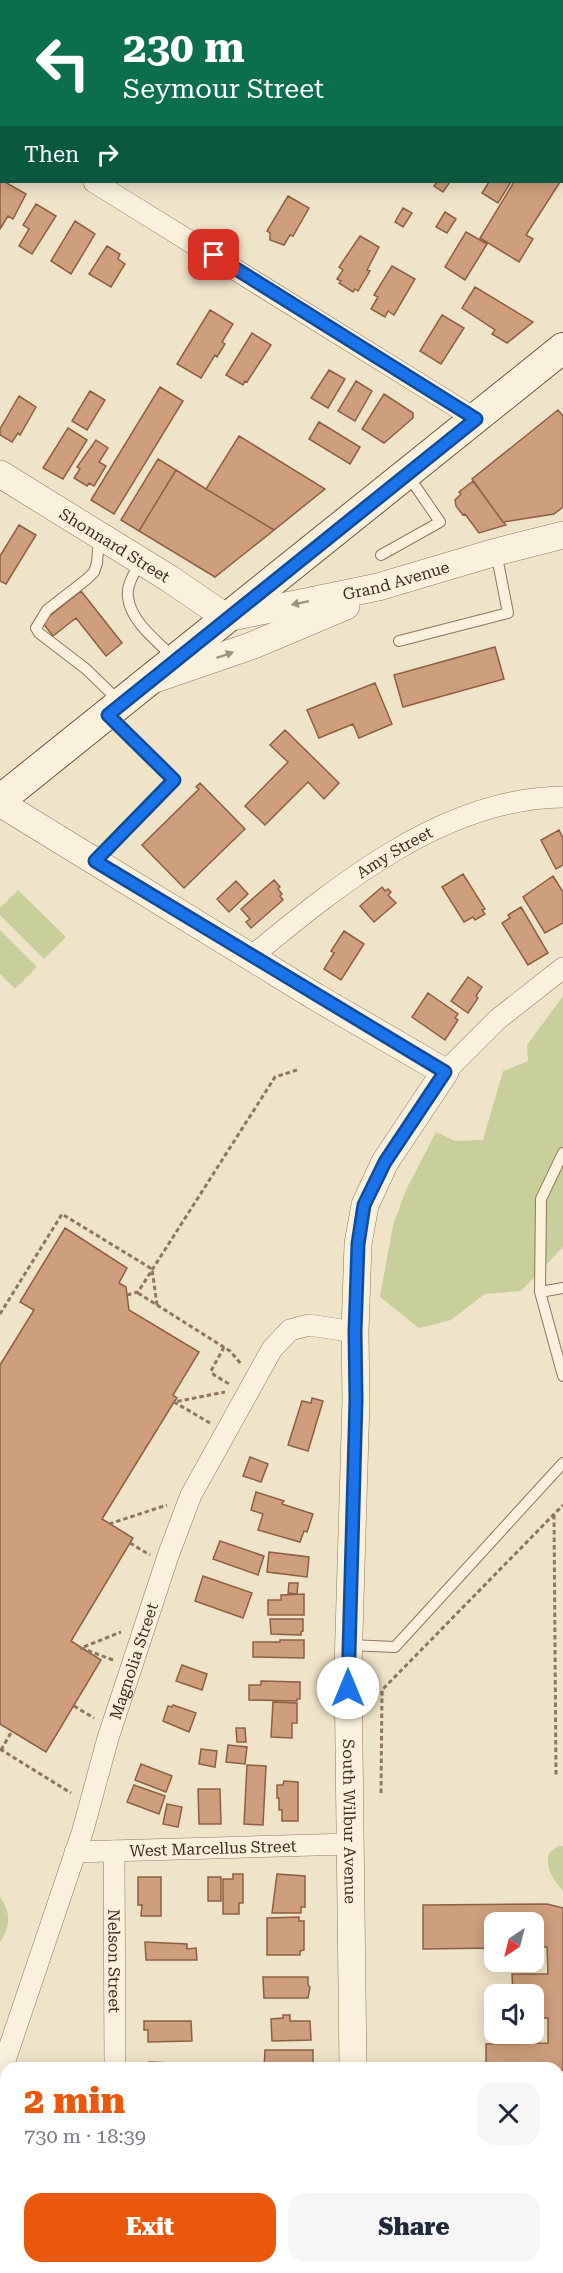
<!DOCTYPE html>
<meta charset="utf-8">
<style>
body{margin:0;font-family:"Roboto Serif",serif;background:#f6f6f7;color:#1f2937;height:100vh;display:flex;flex-direction:column;font-size:22px;white-space:nowrap}
*{box-sizing:border-box;margin:0}
p{font-size:20px;color:#747a83}
.icon{flex:none;width:33px;height:33px;fill:none;stroke:currentColor;stroke-width:2;stroke-linecap:round;stroke-linejoin:round}
.map{position:relative;flex:1;overflow:hidden}
.side{position:absolute;left:0px;top:2062px;width:564px;height:212px;display:flex;flex-direction:column;background:#fff;border-radius:18px 18px 0 0;box-shadow:0 3px 15px #0003}
.side>*{flex:none}
.banner{position:absolute;left:0px;top:0px;width:564px;height:183px;box-shadow:0 3px 15px #0003;background:#0b6e4f;color:#fff;overflow:hidden}
.needle{width:39px;rotate:215deg}
.buttons{position:absolute;left:484px;top:1912px;display:grid;gap:12px}
.buttons a{display:grid;place-items:center;width:60px;height:60px;border-radius:12px;background:#fff;box-shadow:0 3px 15px #0003;font-size:30px}
.pin{position:absolute;display:grid;place-items:center;width:51px;height:51px;color:#fff;margin:-26px;border-radius:12px;box-shadow:0 3px 9px #0006}
.me{position:absolute;width:66px;margin:-33px;rotate:0deg;stroke-linejoin:round;filter:drop-shadow(0 0 4px #0008)}
.turn{display:flex;align-items:center;gap:21px;height:126px;padding:0 24px;font-size:27px}
.turn .icon{width:78px;height:78px;stroke-width:2.5}
.turn b{display:block;font-size:42px;line-height:51px}
.then{display:flex;align-items:center;height:57px;padding:0 24px;background:#0003;gap:12px;font-size:22px}
.round{display:grid;place-items:center;flex:none;width:63px;height:63px;border-radius:18px;background:#f6f6f7}
.head{display:flex;align-items:center;justify-content:space-between;height:102px;padding:0 24px}
h1{font-size:36px;font-weight:800;line-height:45px;color:#ea580c}
.cta{display:flex;gap:12px;margin-top:auto;padding:12px 24px}
.cta a{flex:1;height:69px;border-radius:18px;background:#ea580c;color:#fff;font-size:24px;font-weight:800;line-height:69px;text-align:center}
.cta a+a{background:#f6f6f7;color:#1f2937}
.map>svg:first-child{display:block}
.green{fill:#c9cf9b}
.building{fill:#cf9f7d;stroke:#8d5f41;stroke-width:1.5}
.lines{fill:none;stroke-linecap:round;stroke-linejoin:round}
.service-casing{stroke:#8d765c;stroke-width:12}
.minor-casing{stroke:#8d765c;stroke-width:22}
.tertiary-casing{stroke:#8d765c;stroke-width:28}
.secondary-casing{stroke:#6f573f;stroke-width:32}
.path{stroke:#8d765c;stroke-width:3;stroke-dasharray:4.5 3;stroke-linecap:butt}
.service{stroke:#faf1dc;stroke-width:10}
.minor{stroke:#faf1dc;stroke-width:21}
.tertiary{stroke:#faf1dc;stroke-width:27}
.secondary{stroke:#faf1dc;stroke-width:30}
.oneway{fill:#9c907e}
.route-casing{stroke:#114b97;stroke-width:15}
.route{stroke:#1a73e8;stroke-width:10}
.labels{text-anchor:middle;stroke-width:4.5;stroke-linejoin:round;paint-order:stroke}
.street-label{font-size:16px;fill:#3d2e20;stroke:#f7eed8}
</style>
<div class="map">
<svg width="563" height="2273" viewBox="0 0 563 2273">
<rect width="100%" height="100%" fill="#f0e4c8"/>
<path class="green" d="M18,890L66,937L44,959L0,915V908Z
M0,930L37,967L15,989L0,974Z
M563,996V1247L521,1291L485,1294L451,1320L419,1328L380,1297L393,1225L406,1190L436,1132L455,1141L483,1140L503,1071L528,1061L527,1045Z
M558,1846H563V1891C553,1879 545,1869 549,1853Z
M0,1897C11,1913 11,1926 0,1942Z
M558,2093H563V2185H558Z
M480,2268H553L563,2273H406L411,2271Z"/>
<path class="building" d="M0,178L2,182H5L26,194L13,219L8,216L0,229Z
M437,182H450L443,192L434,186Z
M489,182H511L498,203L482,193Z
M514,182H560L526,235L533,239L519,262L480,238Z
M288,196L309,208L293,236L290,235L284,245L270,240V233L267,231Z
M36,204L56,216L32,254L19,246L29,229L23,225Z
M403,208L412,213L403,227L395,222Z
M445,212L456,219L447,233L436,227Z
M75,221L95,234L71,274L51,261Z
M466,232L487,244L465,280L445,267Z
M360,236L379,247L367,270L370,271L358,291L355,289L353,292L339,283L341,281L337,279L343,270L339,267Z
M107,246L120,254L118,259L125,264L111,287L89,274Z
M392,266L415,279L394,315L388,311L385,317L371,309L378,297L374,295Z
M475,287L533,322L507,343L492,334L495,330L462,308Z
M210,310L233,324L222,342L225,344L217,357L215,355L201,378L177,364Z
M442,315L464,328L441,364L420,351Z
M252,333L271,345L247,382L245,381L243,385L226,375Z
M329,370L345,379L328,408L311,398Z
M356,381L372,391L355,421L338,411Z
M160,387L183,401L114,514L91,500Z
M90,391L105,400L87,430L72,421Z
M384,394L413,413V418L384,443L362,429Z
M19,396L36,407L20,435L18,433L12,442L0,435V429Z
M558,410L563,416V507L554,514L503,522L472,479Z
M319,422L360,447L350,464L309,439Z
M68,428L87,440L63,479L43,468Z
M239,436L325,489L274,530L206,489Z
M96,440L108,448L99,462L106,466L94,486L89,483L87,486L74,478L80,469L77,467Z
M158,459L176,470L139,531L121,520Z
M176,470L206,489L274,530L215,577L139,531Z
M473,481L503,522L506,525L479,533L465,514L463,515L456,506L455,500L461,494L459,492Z
M19,525L36,535L6,584L0,581V556Z
M81,591L122,643L106,656L76,618L53,636L42,622Z
M495,647L504,679L403,707L394,675Z
M375,683L392,724L359,738L353,724L319,738L307,710Z
M285,730L339,783L324,799L308,782L265,825L245,806L288,762L270,745Z
M200,783L245,829L184,888L142,845L199,789L196,787Z
M559,830L563,838V865L556,869L541,840Z
M463,874L485,909L482,910L485,914L475,920L473,917L464,922L442,887Z
M553,876L563,892V923L545,933L523,897Z
M274,880L280,887L278,889L282,894L280,896L283,900L251,928L246,922L250,919L241,909Z
M236,881L248,894L229,912L217,899Z
M382,887L385,891L388,889L391,892L388,895L396,903L374,922L360,906Z
M521,907L548,953L528,965L502,923L510,918L508,915Z
M344,931L364,944L341,980L324,969L334,953L331,951Z
M468,977L482,987L476,996L478,998L468,1013L451,1001Z
M428,993L458,1014L455,1018L458,1020L445,1040L412,1017Z
M65,1228L127,1268L119,1283L126,1287L129,1310L199,1352L173,1395L177,1398L174,1402L102,1519L133,1538L71,1641L101,1660L46,1752L0,1724V1365L34,1310L20,1302Z
M312,1398L323,1401L308,1451L288,1445L302,1401L311,1403Z
M250,1457L268,1464L261,1482L243,1476Z
M256,1492L284,1501L282,1504L313,1514L307,1532L304,1531L300,1542L258,1530L263,1514L251,1510Z
M220,1541L264,1556L258,1575L213,1559Z
M269,1552L309,1557L307,1577L267,1572Z
M203,1576L252,1593L243,1618L195,1601Z
M289,1583H298L297,1594L288,1593Z
M304,1594V1615H268V1600H281V1595Z
M270,1619H303V1631L301,1632V1635L271,1634Z
M280,1640H304V1658L253,1657V1642H280Z
M182,1665L207,1674L202,1690L176,1681Z
M261,1681L300,1682V1699H297V1701L249,1700V1685H261Z
M273,1702L297,1703V1723H292V1738L271,1737Z
M173,1705L196,1713L189,1732L163,1721L168,1706L172,1707Z
M236,1728H245L246,1742H237Z
M228,1745L247,1747L245,1764L226,1762Z
M201,1749L217,1751L215,1767L199,1764Z
M141,1764L172,1776L166,1792L135,1780Z
M247,1765L266,1766L263,1825L244,1824Z
M284,1781L298,1782V1821H282V1810H279V1798H277V1785H283Z
M134,1785L165,1796L159,1814L127,1802Z
M198,1789H220L221,1824H199Z
M167,1804L182,1807L178,1827L163,1824Z
M233,1874H243V1903H239V1914H223V1879H233Z
M277,1874L305,1876V1907H301V1913H272Z
M138,1877H161V1916H141L142,1905H138Z
M208,1877H221V1901H208Z
M547,1904L563,1908V2070L558,2071V2068H486V2044L548,2043V2018H534V1995H513L512,1974H548L547,1947H534V1923H495V1948L423,1949V1905Z
M299,1917V1921H304V1950L300,1951V1955H267V1918Z
M145,1942L187,1944V1949L196,1948L197,1960H146Z
M263,1977H308V1985L310,1987L308,1998H264Z
M283,2015H290V2021H310L311,2040L272,2041L271,2019L283,2018Z
M144,2021H191L192,2041L148,2042V2030H144Z
M265,2050H313V2068H264Z
M149,2062L171,2063V2068H148Z
M0,2186L6,2188V2206L0,2203Z
M0,2204L6,2206V2227L0,2225Z
M53,2268H91V2272H53Z
M259,2268H306V2273H259Z"/>
<g class="lines">
<g class="service-casing">
<path id="service" d="M99,538L97,563L94,572L87,579L47,610L36,628L39,633L86,669L119,701
M381,555L440,522L407,474
M141,561C135,572 126,585 128,597C130,621 158,642 174,658
M399,641L508,613L496,552
M95,861L173,780L109,716
M563,1153L541,1199L540,1292L563,1376
M540,1292L563,1288
M349,1645L395,1647L563,1463
M558,2247L563,2249"/>
</g>
<g class="minor-casing">
<g id="minor">
<path d="M332,0L334,2"/>
<path d="M60,2L61,0"/>
<path d="M0,100L2,98"/>
<path d="M0,125L2,126"/>
<path d="M562,141H563"/>
<path d="M94,182L476,419"/>
<path id="s1" d="M251,957C338,885 444,798 563,797"/>
<path d="M445,1072L498,1019L563,968"/>
<path id="s2" d="M114,1851L115,2068"/>
<path id="s3" d="M75,1852L349,1844"/>
<path id="s4" d="M0,2075L83,1830L108,1738L169,1553L191,1495L272,1349L290,1330L309,1325L355,1332"/>
<path d="M119,2273V2268"/>
</g>
</g>
<g class="tertiary-casing">
<g id="tertiary">
<path id="s5" d="M0,474L170,579L227,618L378,587L496,552L563,535"/>
<path d="M155,679L251,646L346,606"/>
<path id="s6" d="M0,803L316,997L445,1072L385,1162L365,1205L358,1244L355,1332L356,1400L348,1667L353,2068"/>
<path d="M357,2268V2273"/>
</g>
</g>
<g class="secondary-casing">
<path id="secondary" d="M0,800L563,348"/>
</g>
<path class="path" d="M138,1293L230,1351L242,1365
M127,1295L138,1292L275,1077L297,1070
M0,1314L62,1214L152,1269L157,1305
M224,1347L211,1371L214,1375L231,1385
M210,1423L174,1402L225,1392
M554,1515L556,1776
M109,1524L167,1505
M130,1543L150,1555
M113,1660L81,1648L121,1632
M74,1706L94,1718
M0,1749L71,1793
M1,1750L12,1731
M381,1793L382,1690L563,1505"/>
<use href="#service" class="service"/>
<use href="#minor" class="minor"/>
<use href="#tertiary" class="tertiary"/>
<use href="#secondary" class="secondary"/>
</g>
<defs><path id="oneway-solid" d="M-6-.8H1V-3.2L6.5 0L1 3.2V.8H-6Z" transform="scale(1.5)"/></defs>
<g class="oneway">
<use href="#oneway-solid" transform="translate(300 603) rotate(168)"/>
<use href="#oneway-solid" transform="translate(225 655) rotate(-19)"/>
</g>
<g class="lines">
<g class="route-casing">
<path id="route" d="M214,255L476,419L108,715L174,780L95,861L445,1072L385,1162L364,1205L358,1244L355,1332L356,1400L348,1688"/>
</g>
<use href="#route" class="route"/>
</g>
<g class="labels">
<g class="street-label">
<text dy="6" stroke="none"><textPath href="#s5" startOffset="135">Shonnard Street</textPath></text>
<text dy="6" stroke="none"><textPath href="#s5" startOffset="442">Grand Avenue</textPath></text>
<text dy="6" stroke="none"><textPath href="#s1" startOffset="178">Amy Street</textPath></text>
<text dy="6" stroke="none"><textPath href="#s4" startOffset="435">Magnolia Street</textPath></text>
<text dy="6" stroke="none"><textPath href="#s6" startOffset="1293">South Wilbur Avenue</textPath></text>
<text dy="6" stroke="none"><textPath href="#s3" startOffset="138">West Marcellus Street</textPath></text>
<text dy="6" stroke="none"><textPath href="#s2" startOffset="110">Nelson Street</textPath></text>
</g>
</g>
</svg>
<div class="buttons">
<a><svg class="needle" viewBox="-14 -14 28 28"><path d="M0-13l5 13h-10z" fill="#e53935"/><path d="M0 13l5-13h-10z" fill="#747a83"/></svg></a>
<a><svg class="icon" aria-label="sound" viewBox="0 0 24 24"><path d="M4 9h4l5-4v14l-5-4H4zM17 9q2 3 0 6"/></svg></a>
</div>
<div class="pin" style="left:214px;top:255px;background:#d93025"><svg class="icon" aria-label="arrive" viewBox="0 0 24 24"><path d="M6 21V4h12l-3 4 3 4H6"/></svg></div>
<svg class="me" style="left:348px;top:1688px" viewBox="-20 -20 40 40"><circle r="19" fill="#fff"/><path d="M0-13L10 11 0 6-10 11z" fill="#1a73e8"/></svg>
<div class="banner">
<div class="turn"><svg class="icon" aria-label="left" viewBox="0 0 24 24"><path d="M17 20v-9H6M10 6l-5 5 5 5"/></svg><div><b>230 m</b>Seymour Street</div></div>
<div class="then">Then<svg class="icon" aria-label="right" viewBox="0 0 24 24"><path d="M7 20v-9h11M14 6l5 5-5 5"/></svg></div>
</div>
<section class="side">
<div class="head"><div><h1>2 min</h1><p>730 m · 18:39</p></div><a class="round"><svg class="icon" aria-label="close" viewBox="0 0 24 24"><path d="M6 6l12 12M18 6L6 18"/></svg></a></div>
<div class="cta"><a>Exit</a><a>Share</a></div>
</section>
</div>
